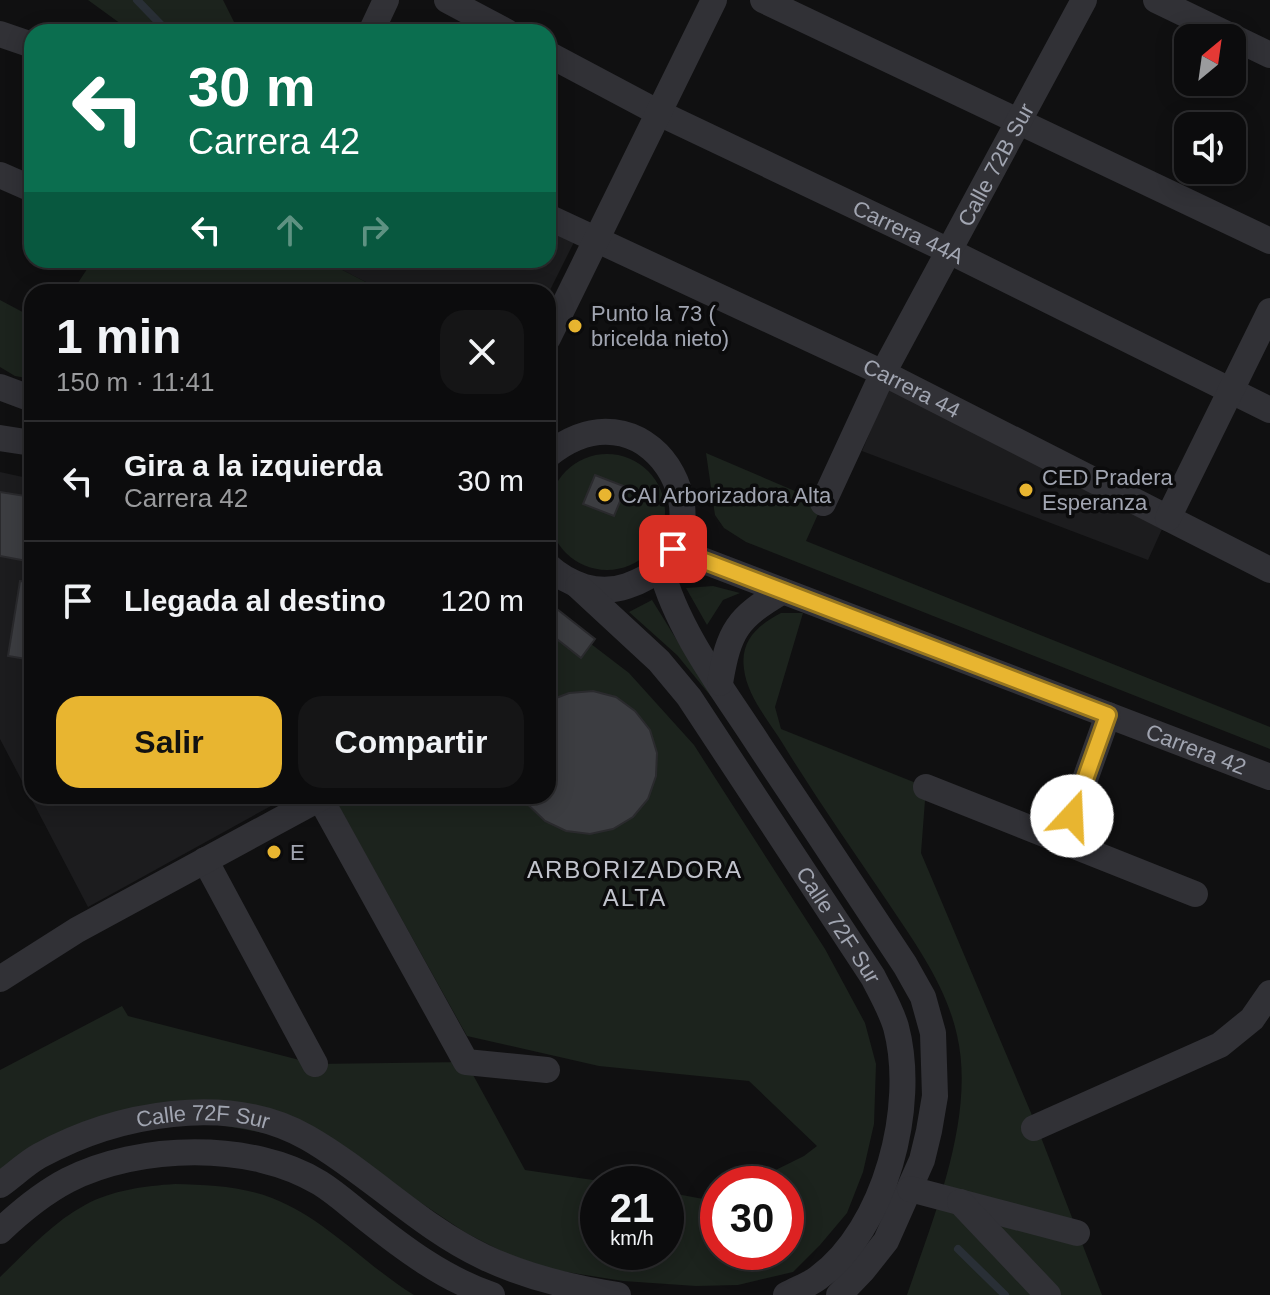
<!DOCTYPE html>
<html lang="es">
<meta charset="utf-8">
<style>
body{margin:0;font-family:Arial,sans-serif;background:#151516;color:#f1f3f6;height:100vh;display:flex;flex-direction:column;font-size:30px;white-space:nowrap}
*{box-sizing:border-box;margin:0}
p{font-size:26px;color:#9a9b9d}
.icon{flex:none;width:44px;height:44px;fill:none;stroke:currentColor;stroke-width:2;stroke-linecap:round;stroke-linejoin:round}
.map{position:relative;flex:1;overflow:hidden}
.sheet{position:absolute;left:24px;top:284px;width:532px;height:520px;display:flex;flex-direction:column;background:#0c0c0d;border-radius:24px;box-shadow:0 4px 20px #0003,0 0 0 2px #2c2c2e}
.sheet>*{flex:none}
.banner{position:absolute;left:24px;top:24px;width:532px;height:244px;border-radius:24px;box-shadow:0 4px 20px #0003,0 0 0 2px #2c2c2e;background:#0b6e4f;color:#fff;overflow:hidden}
.needle{width:52px;rotate:29deg}
.controls{position:absolute;left:1174px;top:24px;display:grid;gap:16px}
.controls a{display:grid;place-items:center;width:72px;height:72px;border-radius:16px;background:#0c0c0d;box-shadow:0 4px 20px #0003,0 0 0 2px #2c2c2e;font-size:40px}
.speed{position:absolute;left:580px;top:1166px;display:flex;gap:16px;font-size:40px;font-weight:700;text-align:center}
.speed>*{display:grid;place-content:center;width:104px;height:104px;border-radius:50%;background:#0c0c0d;box-shadow:0 4px 20px #0003,0 0 0 2px #2c2c2e;line-height:1}
.speed small{font-size:20px;font-weight:400}
.speed .limit{border:12px solid #d22;background:#fff;color:#111}
.pin{position:absolute;display:grid;place-items:center;width:68px;height:68px;color:#fff;margin:-34px;border-radius:16px;box-shadow:0 4px 12px #0006}
.me{position:absolute;width:88px;margin:-44px;rotate:20deg;stroke-linejoin:round;filter:drop-shadow(0 0 6px #0008)}
.turn{display:flex;align-items:center;gap:28px;height:168px;padding:0 32px;font-size:36px}
.turn .icon{width:104px;height:104px;stroke-width:2.5}
.turn b{display:block;font-size:56px;line-height:68px}
.lanes{display:flex;align-items:center;height:76px;padding:0 32px;background:#0003;justify-content:center;gap:40px;direction:ltr}
.lanes .off{opacity:.35}
.round{display:grid;place-items:center;flex:none;width:84px;height:84px;border-radius:24px;background:#151516}
.headline{display:flex;align-items:center;justify-content:space-between;height:136px;padding:0 32px}
h1{font-size:48px;font-weight:700;line-height:60px}
.cta{display:flex;gap:16px;margin-top:auto;padding:16px 32px}
.cta a{flex:1;height:92px;border-radius:24px;background:#e8b530;color:#111;font-size:32px;font-weight:700;line-height:92px;text-align:center}
.cta a+a{background:#151516;color:#f1f3f6}
ul{padding:0;list-style:none}
li{display:flex;align-items:center;gap:24px;height:120px;padding:0 32px;border-top:2px solid #2c2c2e}
li div{flex:1}
li b{display:block;font-size:30px}
li em{font-style:normal}
.map>svg:first-child{display:block}
.built{fill:#1c1c1e}
.green{fill:#1c231d}
.lines{fill:none;stroke-linecap:round;stroke-linejoin:round}
.stream{stroke:#292f36;stroke-width:8}
.building{fill:#3c3d41;stroke:#2a2a2d;stroke-width:2}
.minor{stroke:#313136;stroke-width:26}
.route-casing{stroke:#97761f;stroke-width:20}
.route{stroke:#e8b530;stroke-width:14}
.poi-dot{fill:#e8b530;stroke:#0b0b0c;stroke-width:3}
.labels{text-anchor:middle;stroke-width:7;stroke-linejoin:round;paint-order:stroke}
.street-label{font-size:22px;fill:#a1a5b1;stroke:#0b0b0c}
.poi-label{font-size:22px;fill:#a1a5b1;stroke:#0b0b0c;text-anchor:start}
.neighbourhood-label{font-size:24px;letter-spacing:2px;fill:#c2c4cd;stroke:#0b0b0c}
</style>
<div class="map">
<svg width="1270" height="1295" viewBox="0 0 1270 1295">
<rect width="100%" height="100%" fill="#101011"/>
<path class="built" d="M548,224L576,238L548,294V292H385L323,260H548Z
M890,384L1162,529L1148,560L862,451Z
M0,472L32,479V796H289L88,907L0,739Z"/>
<path class="green" d="M88,0H223L239,32H132Z
M93,260H133L167,264L178,260H323L385,292H72Z
M0,300L32,317V379L15,376L0,367Z
M706,453L823,503L806,541L1270,727V749L746,542L724,528L715,515Z
M549 512a58 58 0 1 1 116 0a58 58 0 1 1-116 0Z
M713,586L740,593L723,600L707,625L686,588Z
M652,600L714,700L677,655L629,612Z
M548,611L629,673L694,745L825,949L865,1023L876,1064L874,1124L863,1172L847,1213L820,1245L793,1272L738,1285L696,1286L623,1281L554,1270L507,1254L466,1233L336,1146L165,1115L0,1173V1070L122,1006L128,1016L315,1064L466,1062L525,1170L620,1184H598V1252H666V1192L714,1201L718,1199V1252H786V1184H747L804,1156L817,1146L749,1081L599,1066L467,1036L333,796H548Z
M781,613H803L775,707L781,729L926,787L921,853L1037,1127L1102,1295H907C933,1218 976,1117 957,1035C946,985 915,943 887,901C852,849 816,798 783,744C769,721 747,696 744,669C740,640 758,625 781,613Z
M175,1184C208,1185 241,1186 272,1198C326,1219 365,1265 414,1295H0V1277C26,1252 53,1222 85,1205C112,1190 145,1186 175,1184Z"/>
<g class="lines">
<path class="stream" d="M137,0L168,32
M958,1249L1005,1295"/>
</g>
<path class="building" d="M595,475L626,487L614,516L583,504Z
M0,492L32,497V562L0,556Z
M20,581L32,582V660L8,656Z
M548,602L595,639L581,658L548,632Z
M593,691L616,697L635,711L650,730L657,753L656,776L648,799L633,817L613,829L590,834L566,831L545,821L519,796H548V701L569,693Z"/>
<g class="lines">
<g class="minor">
<path d="M447,0L507,32"/>
<path d="M763,0L1270,241"/>
<path d="M1156,0L1270,55"/>
<path d="M371,32L386,0"/>
<path d="M0,34L32,45"/>
<path id="s1" d="M548,54L659,113L949,251L1270,410"/>
<path d="M0,175L32,189"/>
<path id="s2" d="M548,217L883,373L1270,570"/>
<path d="M548,338L714,0"/>
<path d="M0,387L32,399"/>
<path d="M0,438L32,443"/>
<path d="M548,455C656,369 744,547 627,586C598,596 569,585 548,566"/>
<path id="s3" d="M823,503L883,373L1084,0"/>
<path d="M1168,518L1270,311"/>
<path id="s4" d="M673,549L1270,777"/>
<path d="M661,568C678,632 723,689 759,745C808,818 857,892 905,965L923,997L933,1033L935,1096L929,1131L922,1160L886,1241L863,1270L839,1295"/>
<path id="s5" d="M578,586L659,661L689,697L873,977C881,993 891,1010 896,1027C917,1106 886,1228 818,1278C809,1285 796,1289 786,1295"/>
<path d="M720,683C729,630 737,618 783,591"/>
<path d="M926,787L1195,894"/>
<path d="M320,798L466,1062L547,1070"/>
<path d="M1063,841L1108,715"/>
<path d="M205,860L315,1064"/>
<path d="M0,979L77,930L324,796"/>
<path d="M1034,1128L1220,1045L1252,1019L1270,993"/>
<path id="s6" d="M0,1185C13,1176 25,1164 39,1156C116,1114 228,1092 308,1138C369,1173 420,1227 484,1257C526,1277 572,1288 618,1295"/>
<path d="M910,1189L1077,1233"/>
<path d="M960,1202L1048,1295"/>
<path d="M0,1231C20,1212 43,1193 68,1180C139,1144 251,1141 320,1183C336,1193 349,1205 363,1216C403,1248 444,1279 492,1295"/>
</g>
</g>
<g class="lines">
<g class="route-casing">
<path id="route" d="M673,549L1108,715L1072,816"/>
</g>
<use href="#route" class="route"/>
</g>
<g class="poi-dot">
<circle cx="575" cy="326" r="8"/>
<circle cx="1026" cy="490" r="8"/>
<circle cx="605" cy="495" r="8"/>
<circle cx="274" cy="852" r="8"/>
</g>
<g class="labels">
<g class="street-label">
<text dy="8" stroke="none"><textPath href="#s3" startOffset="380">Calle 72B Sur</textPath></text>
<text dy="8" stroke="none"><textPath href="#s1" startOffset="402">Carrera 44A</textPath></text>
<text dy="8" stroke="none"><textPath href="#s2" startOffset="402">Carrera 44</textPath></text>
<text dy="8" stroke="none"><textPath href="#s4" startOffset="560">Carrera 42</textPath></text>
<text dy="8" stroke="none"><textPath href="#s5" startOffset="430">Calle 72F Sur</textPath></text>
<text dy="8" stroke="none"><textPath href="#s6" startOffset="220">Calle 72F Sur</textPath></text>
</g>
<g class="poi-label">
<text x="591" y="321">Punto la 73 (<tspan x="591" dy="25">bricelda nieto)</tspan></text>
<text x="1042" y="485">CED Pradera<tspan x="1042" dy="25">Esperanza</tspan></text>
<text x="621" y="503">CAI Arborizadora Alta</text>
<text x="290" y="860">E</text>
</g>
<g class="neighbourhood-label">
<text x="635" y="878">ARBORIZADORA<tspan x="635" dy="28">ALTA</tspan></text>
</g>
</g>
</svg>
<div class="controls">
<a><svg class="needle" viewBox="-14 -14 28 28"><path d="M0-13l5 13h-10z" fill="#e53935"/><path d="M0 13l5-13h-10z" fill="#9a9b9d"/></svg></a>
<a><svg class="icon" aria-label="sound" viewBox="0 0 24 24"><path d="M4 9h4l5-4v14l-5-4H4zM17 9q2 3 0 6"/></svg></a>
</div>
<div class="speed"><div>21<small>km/h</small></div><div class="limit">30</div></div>
<div class="pin" style="left:673px;top:549px;background:#d93025"><svg class="icon" aria-label="arrive" viewBox="0 0 24 24"><path d="M6 21V4h12l-3 4 3 4H6"/></svg></div>
<svg class="me" style="left:1072px;top:816px" viewBox="-20 -20 40 40"><circle r="19" fill="#fff"/><path d="M0-13L10 11 0 6-10 11z" fill="#e8b530"/></svg>
<div class="banner">
<div class="turn"><svg class="icon" aria-label="left" viewBox="0 0 24 24"><path d="M17 20v-9H6M10 6l-5 5 5 5"/></svg><div><b>30 m</b>Carrera 42</div></div>
<div class="lanes"><svg class="icon" aria-label="left" viewBox="0 0 24 24"><path d="M17 20v-9H6M10 6l-5 5 5 5"/></svg><svg class="icon off" aria-label="ahead" viewBox="0 0 24 24"><path d="M12 20V5M6 11l6-6 6 6"/></svg><svg class="icon off" aria-label="right" viewBox="0 0 24 24"><path d="M7 20v-9h11M14 6l5 5-5 5"/></svg></div>
</div>
<section class="sheet">
<div class="headline"><div><h1>1 min</h1><p>150 m · 11:41</p></div><a class="round"><svg class="icon" aria-label="close" viewBox="0 0 24 24"><path d="M6 6l12 12M18 6L6 18"/></svg></a></div>
<ul>
<li><svg class="icon" aria-label="left" viewBox="0 0 24 24"><path d="M17 20v-9H6M10 6l-5 5 5 5"/></svg><div><b>Gira a la izquierda</b><p>Carrera 42</p></div><em>30 m</em></li>
<li><svg class="icon" aria-label="arrive" viewBox="0 0 24 24"><path d="M6 21V4h12l-3 4 3 4H6"/></svg><div><b>Llegada al destino</b></div><em>120 m</em></li>
</ul>
<div class="cta"><a>Salir</a><a>Compartir</a></div>
</section>
</div>
